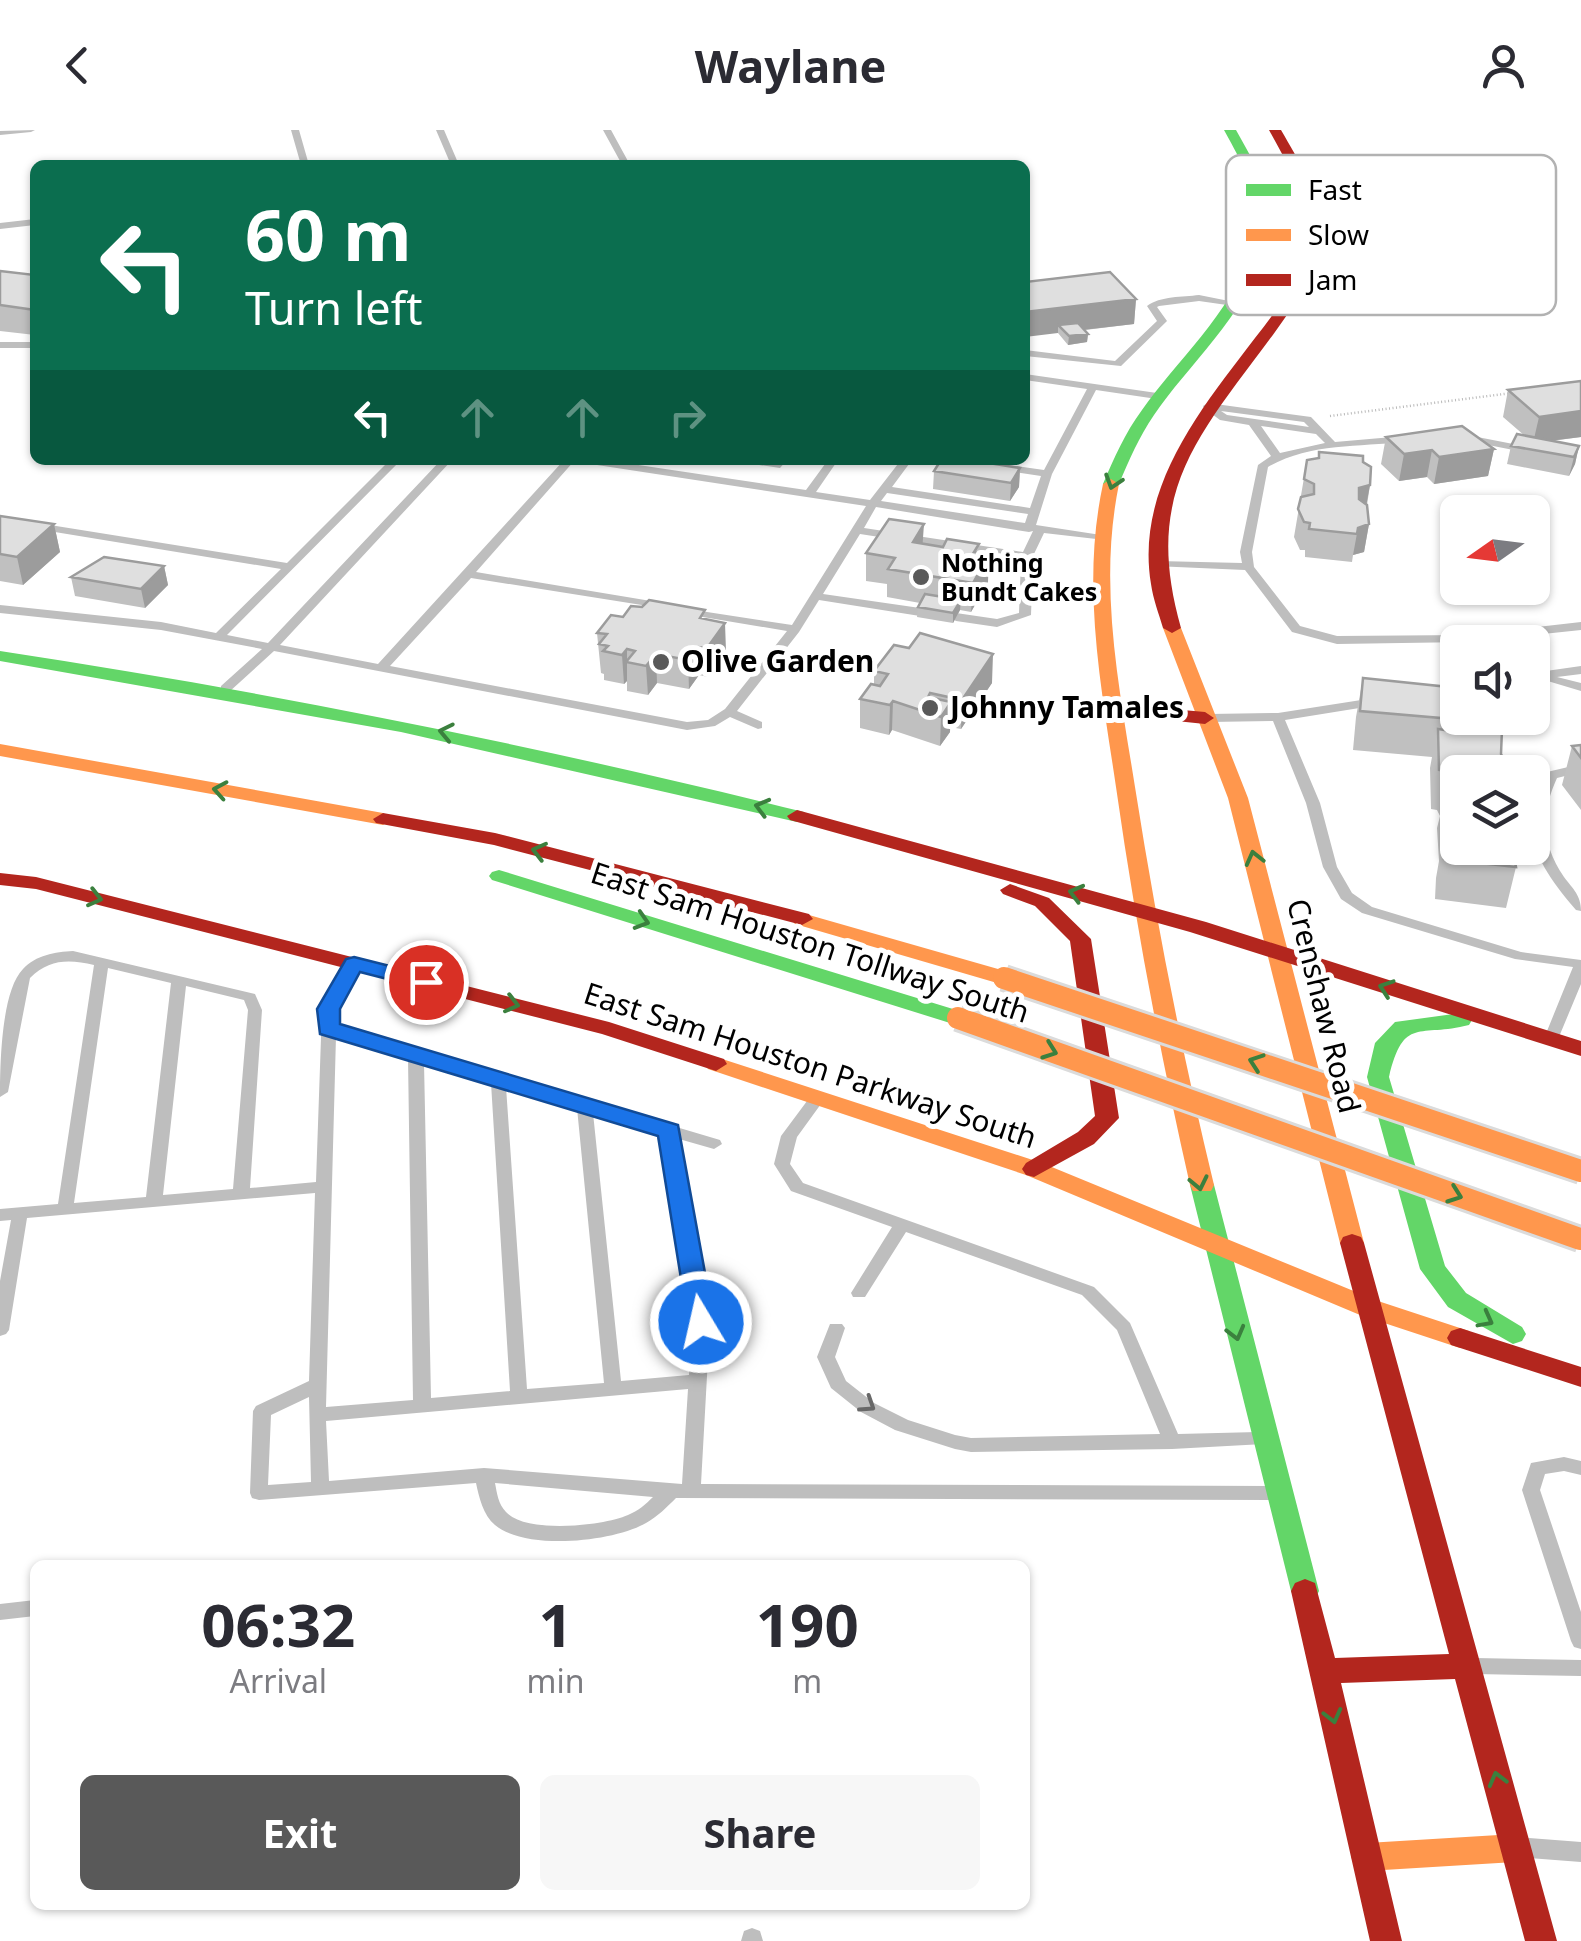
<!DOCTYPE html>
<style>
body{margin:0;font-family:"Noto Sans",sans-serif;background:#f7f7f7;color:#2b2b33;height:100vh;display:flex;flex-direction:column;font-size:38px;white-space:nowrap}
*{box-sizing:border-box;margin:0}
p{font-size:32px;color:#7c7c81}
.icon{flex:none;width:55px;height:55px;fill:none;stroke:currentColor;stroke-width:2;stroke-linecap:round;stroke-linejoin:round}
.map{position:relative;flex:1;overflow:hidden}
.details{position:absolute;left:30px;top:1430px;width:1000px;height:350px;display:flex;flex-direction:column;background:#fff;border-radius:15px;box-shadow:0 2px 8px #0004}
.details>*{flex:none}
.top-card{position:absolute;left:30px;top:30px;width:1000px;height:305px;border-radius:15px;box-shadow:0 2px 8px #0004;background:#0b6e4f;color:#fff;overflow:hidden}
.needle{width:65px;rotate:256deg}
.tools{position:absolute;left:1440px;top:365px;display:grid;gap:20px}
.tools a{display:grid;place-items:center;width:110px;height:110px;border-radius:15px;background:#fff;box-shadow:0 2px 8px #0004;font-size:50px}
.pin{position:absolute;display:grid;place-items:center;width:85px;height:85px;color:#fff;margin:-42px;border:5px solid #fff;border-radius:50%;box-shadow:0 2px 10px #0007}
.me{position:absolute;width:110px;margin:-55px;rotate:351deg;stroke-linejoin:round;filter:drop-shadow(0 0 8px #0008)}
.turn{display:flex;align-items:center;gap:35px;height:210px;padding:0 50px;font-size:45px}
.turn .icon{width:130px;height:130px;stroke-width:2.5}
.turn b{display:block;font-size:70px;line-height:85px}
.lanes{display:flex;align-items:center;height:95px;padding:0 50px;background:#0003;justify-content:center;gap:50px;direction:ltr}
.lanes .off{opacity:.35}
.eta{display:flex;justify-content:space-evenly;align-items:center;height:170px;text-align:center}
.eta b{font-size:60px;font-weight:700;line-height:70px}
.primary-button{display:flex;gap:20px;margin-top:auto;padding:20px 50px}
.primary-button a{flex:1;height:115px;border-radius:15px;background:#595959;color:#fff;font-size:40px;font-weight:700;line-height:115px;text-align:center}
.primary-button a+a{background:#f7f7f7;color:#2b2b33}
header{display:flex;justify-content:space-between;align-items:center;height:130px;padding:0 50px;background:#fff;font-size:45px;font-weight:700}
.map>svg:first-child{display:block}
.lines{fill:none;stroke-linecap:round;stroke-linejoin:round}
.path{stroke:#b9b9b9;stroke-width:2.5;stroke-dasharray:1 2.5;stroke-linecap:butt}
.lane{fill:#bebebe;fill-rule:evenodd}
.fast{fill:#63d668;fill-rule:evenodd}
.slow{fill:#ff974d;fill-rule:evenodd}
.jam{fill:#b3261e;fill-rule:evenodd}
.slow-bridge-casing{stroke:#dbdbdb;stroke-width:28;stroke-linecap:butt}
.slow-bridge{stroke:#ff974d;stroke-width:22}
.wall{fill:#c0c0c0}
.shaded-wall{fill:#9c9c9c}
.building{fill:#dfdfdf;stroke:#9c9c9c;stroke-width:2.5}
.oneway{stroke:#3b803e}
.oneway2{stroke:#686868}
.route{fill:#1a73e8;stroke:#114b97;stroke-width:2.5}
.poi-dot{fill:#595959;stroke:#fff;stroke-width:4}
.labels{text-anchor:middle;stroke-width:10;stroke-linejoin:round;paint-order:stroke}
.far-poi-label{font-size:25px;font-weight:bold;fill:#000;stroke:#fff;text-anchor:start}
.poi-label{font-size:30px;font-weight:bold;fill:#000;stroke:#fff;text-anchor:start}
.street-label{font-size:30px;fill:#000;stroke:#fff}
.key{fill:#fff;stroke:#b2b2b2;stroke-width:2.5}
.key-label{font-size:28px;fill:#000}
</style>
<header><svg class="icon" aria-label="back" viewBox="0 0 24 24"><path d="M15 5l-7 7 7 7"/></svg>Waylane<svg class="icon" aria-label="person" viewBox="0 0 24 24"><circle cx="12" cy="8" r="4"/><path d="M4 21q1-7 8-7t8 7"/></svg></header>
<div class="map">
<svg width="1581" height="1811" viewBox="0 0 1581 1811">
<rect width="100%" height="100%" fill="#fff"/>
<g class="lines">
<path class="path" d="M1330,286L1512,263"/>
<path class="lane" d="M35,0L31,2L0,5V1Z
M291,0H299L309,35H301Z
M436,0H444L459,35H451Z
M603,0H611L629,33L628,35H605L620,31Z
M35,89V95L0,99V93Z
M1199,165L1239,173L1234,176L1199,171L1159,176L1157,177L1167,191L1121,236L1025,226V220L1115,231L1157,191L1147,176C1160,166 1183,167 1199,165Z
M0,212H35V218H0Z
M1025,244L1157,263L1162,266L1157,269L1096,260L1052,344L1036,395L1101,405L1105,406V410L1044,403L1033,426L1031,485L997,497L956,491L950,487L956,483L997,489L1019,483L1021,429L860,404L823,464L920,478L926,482L920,486L819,470L799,502L737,581L762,592V598L758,599L730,587L715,596L687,600L274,521L229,562H221V556L262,519L161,500L0,483V475L161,492L216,503L281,439L0,393V387L287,433L390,330H401L227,505L268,513L441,330H452L280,515L378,534L564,330H575L476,442L663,473L669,477L667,479L471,448L390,536L687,592L708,590L725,579L787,501L685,484L681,482V478L792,495L866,376L584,333L579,330H605L806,360L828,330H838L816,362L870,370L901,330H912L892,357L1030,378L1041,346L1001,340L996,337L1001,334L1044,340L1087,259L1025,250ZM887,363L1028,384L1025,393L881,371ZM876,377L1029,402L1033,401L1023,422L864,398Z
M1208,273L1311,287L1335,312L1404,306L1409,309L1404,312C1359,317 1309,313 1268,337L1252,422L1254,437L1300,496L1337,506L1466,505L1581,492V500L1467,512L1337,514L1292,502L1245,440L1154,436L1152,434L1158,431L1242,433L1240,422L1258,335L1271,326L1249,295L1220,290L1204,278L1203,276ZM1221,281L1304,292L1309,297L1227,285ZM1261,296L1316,304L1325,313L1280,323Z
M1462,304L1528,317L1533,320L1528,323L1458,309V305Z
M1581,536V544L1557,547L1581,553V561L1541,549L1532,551V543Z
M1374,568L1380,572L1378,575L1285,590L1320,673L1337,737L1352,763L1372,777L1521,822L1581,830V854L1556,914H1546L1543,911L1573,837L1515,829L1362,783L1341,769L1323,737L1306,673L1273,591L1209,592L1203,588L1209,584L1278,583Z
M1581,634V642L1557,648C1541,683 1541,714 1564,747C1573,759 1581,765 1581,781L1576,780C1537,734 1518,703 1545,645L1547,642Z
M73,821L255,864L262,880L250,1058L316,1052L322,879L346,834L353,830L360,834L336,879V896L720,1010L722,1014L714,1019L679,1009L710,1192L701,1354L1271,1356L1278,1358L1280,1363L1278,1368L1271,1370L676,1368C667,1377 657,1387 646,1393C613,1412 526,1421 495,1395C483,1385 479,1367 476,1353L259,1370L252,1368L250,1363L253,1281L256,1276L309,1251L315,1063L27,1088L9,1200L6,1204L0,1206V1151L11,1090L0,1091V1079L58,1074L94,835C69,829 49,829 30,848L8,962L0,967C0,936 1,861 23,839C36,825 55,822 73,821ZM108,838L171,853L146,1067L74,1073ZM186,856L244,870L248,880L233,1059L163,1065ZM336,906L408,928L413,1270L326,1277ZM424,933L491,953L510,1261L431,1268ZM506,957L577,978L604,1253L527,1259ZM593,983L663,1004L692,1192L689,1245L621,1251ZM688,1259L682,1354L484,1338L329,1351L326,1291ZM309,1267L311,1352L268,1355L271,1285ZM495,1353L653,1367C646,1374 638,1381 628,1385C603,1396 526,1404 506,1382C498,1374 497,1363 495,1353Z
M818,962L826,967L797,1007L790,1034L803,1053L1094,1157L1130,1193L1178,1304L1258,1302L1264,1304L1267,1309L1264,1314L1172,1319L971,1322L955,1319L895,1300L861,1282L831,1258L817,1227L830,1194H842L845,1198L835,1227L846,1251L874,1273L908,1290L955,1305L971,1308L1160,1304L1117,1200L1082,1165L906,1102L865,1167H853L851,1163L892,1097L791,1061L774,1034L781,1006L813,963Z
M1564,1327L1581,1331V1345L1564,1341L1545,1344L1540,1360L1581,1482V1519L1574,1517L1571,1511L1522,1360L1531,1333Z
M35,1470V1486L0,1490V1474Z
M1475,1528L1581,1530V1546L1475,1544L1468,1542L1465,1536L1468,1530Z
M1529,1708L1581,1712V1732L1529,1728L1522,1725L1518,1718L1522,1711Z
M752,1798L760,1801L763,1811H741L744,1801Z"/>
<path class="fast" d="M1224,0H1236C1248,22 1263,45 1267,71C1281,155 1196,223 1154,285C1139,307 1129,330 1119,354L1105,357L1103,354C1114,328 1125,303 1142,280C1183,221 1262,157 1255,77C1252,49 1237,24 1224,0Z
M0,521C271,562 538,616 804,682L807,686L797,692L401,602L0,531Z
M499,740L966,883L969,888L958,895L950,893L492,750L489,746L492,742Z
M1461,883L1472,890L1469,895C1419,908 1404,885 1389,947L1445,1136L1466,1163L1522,1197L1526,1204L1522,1211L1513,1214L1448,1177L1420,1139L1367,947L1375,913L1395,892Z
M1202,1047L1211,1049L1214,1055L1319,1461L1315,1469L1305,1473L1295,1469L1291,1461L1190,1055L1193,1049Z"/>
<path class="slow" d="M1111,349L1119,354C1098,456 1119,556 1135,657C1156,791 1182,923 1214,1055L1211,1061H1193L1190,1055C1160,923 1135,791 1116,657C1101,555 1081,456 1103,354Z
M1172,493L1181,498L1248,668L1364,1113L1361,1119H1343L1340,1113L1228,668L1163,498Z
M0,614L383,683L393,689L383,695L0,626Z
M802,783L1012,843L1015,848L1004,855L795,794L791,789L795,784Z
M716,927L1042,1033L1378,1171L1469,1201L1473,1208L1469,1215L1460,1218L1360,1185L1026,1045L708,939L705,934Z
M1515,1704L1526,1708L1531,1718L1526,1728L1515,1732L1367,1741L1356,1737L1351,1727L1356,1717L1367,1713Z"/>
<path class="jam" d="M1269,0H1281C1299,31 1318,62 1319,99C1319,138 1297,172 1275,202C1198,307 1142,361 1181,498L1172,503L1163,498C1159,484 1153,469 1151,454C1135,358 1201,279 1255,208C1280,177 1305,141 1305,99C1305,63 1286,31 1269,0Z
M1116,574L1205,582L1214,588L1205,594L1109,584L1107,580Z
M797,680L1206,792L1581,911V926L1190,802L790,690L787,686Z
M383,683L495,703L809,784L813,789L802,795L494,715L376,693L373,689Z
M0,743L36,747L609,892L724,929L727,934L716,941L602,904L36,759L0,755Z
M1010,754L1049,768L1091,809L1119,988L1094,1014L1034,1047L1026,1045L1022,1039L1026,1033L1078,1002L1095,986L1070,811L1035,776L1003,764L1000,760Z
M1352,1104L1361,1107L1364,1113L1557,1811H1525L1455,1549L1341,1553L1402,1811H1370L1291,1461L1295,1453L1305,1449L1315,1453L1335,1528L1449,1524L1340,1113L1343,1107Z
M1460,1198L1581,1237V1257L1451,1215L1447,1208L1451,1201Z"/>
<g class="slow-bridge-casing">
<path id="slow-bridge" d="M1004,848L1581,1041
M958,888L1580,1109"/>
</g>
<use href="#slow-bridge" class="slow-bridge"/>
</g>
<path class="wall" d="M0,141L35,145V205L0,201Z
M1025,152L1136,169L1134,194L1085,200L1088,204L1087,212L1068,215L1058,203Z
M1508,260L1581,307L1551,311L1579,316L1575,334L1569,346L1507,334L1511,316L1525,306L1503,287Z
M1386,307L1494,319L1488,346L1434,354L1427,347L1399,351L1381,334Z
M726,330H787L780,338Z
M1307,330L1363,332L1370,355L1367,375L1369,394L1364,422L1353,425L1352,432L1305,427V420H1300L1294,407Z
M1020,338L1019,357L1010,371L933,359L934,341Z
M0,386L54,394L60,422L23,455L0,451Z
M923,414L979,423L988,452L971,482L960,480L953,493L917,487L918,477L920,473L887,467V454L866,451V423Z
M164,436L168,455L145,478L75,466L71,447Z
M623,487L705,489L726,521L708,547L699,545L689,559L657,553L648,565L627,561V551L624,554L604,550V544L601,543L597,503Z
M874,541L992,553L961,599L950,597V602L940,616L892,600L889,605L860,598V569L874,554Z
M1363,548L1458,588H1504L1502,598L1458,642L1516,737L1506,778L1435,769L1436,748L1439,731L1437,698L1440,686L1437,680L1431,679L1430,638L1432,627L1353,620L1356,587Z
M1581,615V680L1562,655L1572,616Z"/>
<path class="shaded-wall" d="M1136,169L1134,194L1065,202L1058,195V203L1025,207V182Z
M1088,204L1087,212L1068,215L1069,206Z
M1581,281V307L1533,313L1539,287Z
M1579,316L1575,334L1569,346L1574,327Z
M1494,319L1488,346L1434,354L1439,327Z
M1432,320L1427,347L1399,351L1404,324Z
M1020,338L1019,357L1010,371L1011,353Z
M1370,355L1365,382L1355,385L1359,358Z
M54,394L60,422L23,455L17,427Z
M924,394L922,422L913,412Z
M1369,394L1364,422L1353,425L1358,398Z
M989,424L988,452L971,482L973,453Z
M164,436L168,455L145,478L141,459Z
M961,470L960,480L953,493V483Z
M725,493L726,521L708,547L707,518Z
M698,517L699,545L689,559L688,530Z
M627,519V551L624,554L622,525Z
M656,524L657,553L648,565L646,536Z
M993,524L992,553L961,599L962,570Z
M893,571L892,600L889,605L890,575Z
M951,572L950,602L940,616L941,587Z"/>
<path class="building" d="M0,141L35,145V180L0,175Z
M1110,142L1136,169L1025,182V152Z
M1078,193L1088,204L1069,206L1058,195Z
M1581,251V281L1539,287L1508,260Z
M1462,296L1494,319L1439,327L1432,320L1404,324L1386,307Z
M1517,304L1579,316L1574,327L1511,316Z
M1319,322L1363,326V332L1371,337L1370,355L1359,358V369L1367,375L1369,394L1358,398L1357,404L1309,399L1310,393L1304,392L1298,379L1301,367L1314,364V354L1304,349L1307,330L1319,328Z
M941,330H970L1020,338L1011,353L934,341Z
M0,386L54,394L17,427L0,424Z
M889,389L924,394L913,412L943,417L947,409L979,414L974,422L989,424L973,453L888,439L895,428L866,423Z
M104,427L164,436L141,459L71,447Z
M925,464L961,470L953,483L918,477Z
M649,470L705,480L700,488L725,493L707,518L698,517L688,530L656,524L646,536L626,532L635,521L627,519L622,525L603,521L608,516L599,514L607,504L597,503L611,485L623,487L631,476L642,477Z
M920,503L993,524L962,570L930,563L928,567L951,572L941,587L893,571L890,575L860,569L871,554L880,556L888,544L874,541L894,515L909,518Z
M1363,548L1458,558V588H1499L1502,599L1501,624L1506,633L1517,635V642H1458V718H1513L1516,737L1444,729V708L1449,704L1446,659L1449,660V649L1446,641L1439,640L1438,599L1451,601L1452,589L1360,581Z
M1581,615V628L1572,616Z"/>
<defs><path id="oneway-chevron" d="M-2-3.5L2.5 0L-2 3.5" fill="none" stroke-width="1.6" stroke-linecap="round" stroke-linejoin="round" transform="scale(2.5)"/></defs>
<g class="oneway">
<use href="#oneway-chevron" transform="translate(1113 352) rotate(108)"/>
<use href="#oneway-chevron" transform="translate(446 602) rotate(-168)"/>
<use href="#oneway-chevron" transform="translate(220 660) rotate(-170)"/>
<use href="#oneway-chevron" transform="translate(762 677) rotate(-165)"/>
<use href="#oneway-chevron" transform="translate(539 721) rotate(-166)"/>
<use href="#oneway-chevron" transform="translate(1254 728) rotate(-104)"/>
<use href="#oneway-chevron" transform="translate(1076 763) rotate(-165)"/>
<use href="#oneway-chevron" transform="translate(95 768) rotate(14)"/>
<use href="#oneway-chevron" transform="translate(642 791) rotate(17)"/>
<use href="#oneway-chevron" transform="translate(1386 858) rotate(-161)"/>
<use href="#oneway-chevron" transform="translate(512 874) rotate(14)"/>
<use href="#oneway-chevron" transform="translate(1050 921) rotate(20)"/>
<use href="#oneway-chevron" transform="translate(1256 932) rotate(-161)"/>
<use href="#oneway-chevron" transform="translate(1199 1053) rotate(78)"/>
<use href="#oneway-chevron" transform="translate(1455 1065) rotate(20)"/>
<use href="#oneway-chevron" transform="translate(1486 1190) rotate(28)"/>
<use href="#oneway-chevron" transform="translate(1236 1203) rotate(75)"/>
<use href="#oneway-chevron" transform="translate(1333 1586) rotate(76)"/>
<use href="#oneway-chevron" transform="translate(1497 1649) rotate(-105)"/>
</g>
<use class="oneway2" href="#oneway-chevron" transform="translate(868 1275) rotate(33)"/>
<path class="route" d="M354,827L434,847L438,852L426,859L360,842L340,879V894L678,995L714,1192L710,1199L701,1202L688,1192L658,1006L320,904L317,879L346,829Z"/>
<g class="poi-dot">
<circle cx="921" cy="447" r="10"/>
<circle cx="661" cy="532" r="10"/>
<circle cx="930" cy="578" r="10"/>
</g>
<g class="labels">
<g class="far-poi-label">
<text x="941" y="442">Nothing<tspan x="941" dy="29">Bundt Cakes</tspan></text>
</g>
<g class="poi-label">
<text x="681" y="542">Olive Garden</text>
<text x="950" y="588">Johnny Tamales</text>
</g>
<g class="street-label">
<text transform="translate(810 813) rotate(18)" y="10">East Sam Houston Tollway South</text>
<text transform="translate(1323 876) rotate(76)" y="10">Crenshaw Road</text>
<text transform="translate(810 936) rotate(18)" y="10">East Sam Houston Parkway South</text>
</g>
</g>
<rect x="1226" y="25" width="330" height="160" rx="15" class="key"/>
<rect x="1246" y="54" width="45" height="12" fill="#63d668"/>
<rect x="1246" y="99" width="45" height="12" fill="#ff974d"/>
<rect x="1246" y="144" width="45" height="12" fill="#b3261e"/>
<g class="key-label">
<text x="1308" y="70">Fast</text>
<text x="1308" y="115">Slow</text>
<text x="1308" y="160">Jam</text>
</g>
</svg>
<div class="tools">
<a><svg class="needle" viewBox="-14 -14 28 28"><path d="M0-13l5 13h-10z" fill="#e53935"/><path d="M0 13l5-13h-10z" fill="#7c7c81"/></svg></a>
<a><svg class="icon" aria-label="sound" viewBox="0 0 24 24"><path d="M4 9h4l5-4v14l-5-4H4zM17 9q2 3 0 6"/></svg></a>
<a><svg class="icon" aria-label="layers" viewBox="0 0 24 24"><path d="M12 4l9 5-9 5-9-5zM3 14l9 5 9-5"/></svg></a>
</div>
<div class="pin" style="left:426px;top:852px;background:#d93025"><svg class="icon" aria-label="arrive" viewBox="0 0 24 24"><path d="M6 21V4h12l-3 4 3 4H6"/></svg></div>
<svg class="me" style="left:701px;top:1192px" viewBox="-20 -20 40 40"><circle r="17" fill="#1a73e8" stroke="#fff" stroke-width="3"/><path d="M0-11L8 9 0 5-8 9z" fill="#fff"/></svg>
<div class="top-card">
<div class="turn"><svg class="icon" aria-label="left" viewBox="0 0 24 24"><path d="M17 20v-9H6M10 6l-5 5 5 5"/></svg><div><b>60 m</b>Turn left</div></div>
<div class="lanes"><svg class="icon" aria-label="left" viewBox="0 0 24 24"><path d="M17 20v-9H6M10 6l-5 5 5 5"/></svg><svg class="icon off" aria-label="ahead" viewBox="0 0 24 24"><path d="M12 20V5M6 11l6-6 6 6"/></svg><svg class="icon off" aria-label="ahead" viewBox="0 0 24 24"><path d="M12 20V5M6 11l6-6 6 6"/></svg><svg class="icon off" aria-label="right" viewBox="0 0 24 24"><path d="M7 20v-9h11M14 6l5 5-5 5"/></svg></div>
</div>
<section class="details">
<div class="eta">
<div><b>06:32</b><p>Arrival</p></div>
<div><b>1</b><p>min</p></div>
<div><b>190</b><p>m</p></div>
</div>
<div class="primary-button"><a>Exit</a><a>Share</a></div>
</section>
</div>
